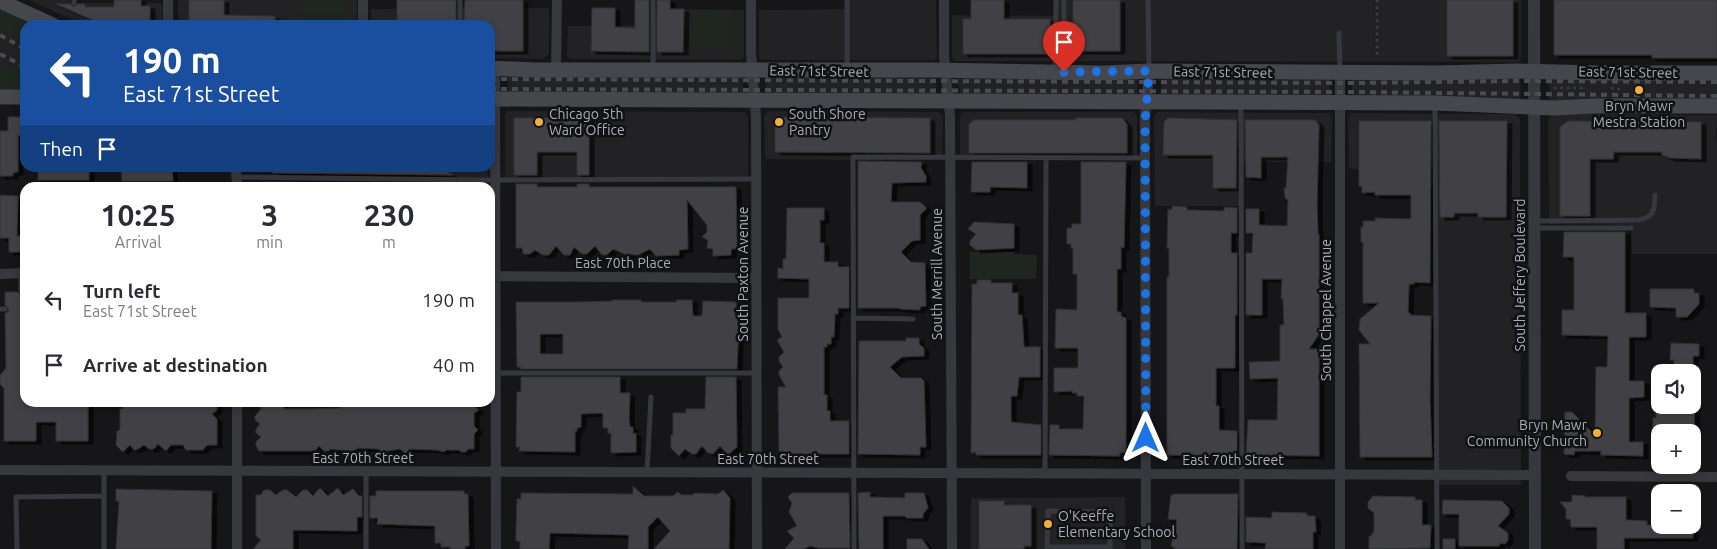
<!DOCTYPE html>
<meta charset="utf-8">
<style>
body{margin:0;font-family:Ubuntu,sans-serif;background:#f7f7f7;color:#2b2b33;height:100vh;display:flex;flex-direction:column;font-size:19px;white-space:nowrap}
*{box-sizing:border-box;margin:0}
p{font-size:16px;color:#7c7c81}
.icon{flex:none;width:28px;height:28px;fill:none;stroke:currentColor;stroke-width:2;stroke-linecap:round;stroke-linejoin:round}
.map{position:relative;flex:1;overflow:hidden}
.sheet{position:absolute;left:20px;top:182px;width:475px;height:225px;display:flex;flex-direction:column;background:#fff;border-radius:15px;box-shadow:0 2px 8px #0003}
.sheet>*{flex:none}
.top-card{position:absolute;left:20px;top:20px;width:475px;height:152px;border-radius:15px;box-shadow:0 2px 8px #0003;background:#1a4fa0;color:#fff;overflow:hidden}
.tools{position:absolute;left:1651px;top:364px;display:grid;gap:10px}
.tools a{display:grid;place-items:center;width:50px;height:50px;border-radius:10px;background:#fff;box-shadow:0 2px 8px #0003;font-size:25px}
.pin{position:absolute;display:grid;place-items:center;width:42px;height:42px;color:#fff;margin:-51px -21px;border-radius:50% 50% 50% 0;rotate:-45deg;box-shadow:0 0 5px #0007}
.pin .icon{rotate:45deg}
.me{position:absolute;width:55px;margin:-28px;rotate:0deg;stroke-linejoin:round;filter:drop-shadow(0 0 4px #0008)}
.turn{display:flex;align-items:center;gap:18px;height:105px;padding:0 20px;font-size:22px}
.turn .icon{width:65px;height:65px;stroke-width:2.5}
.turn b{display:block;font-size:35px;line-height:42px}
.then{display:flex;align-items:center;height:48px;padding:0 20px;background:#0003;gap:10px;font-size:19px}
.eta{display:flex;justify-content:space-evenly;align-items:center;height:85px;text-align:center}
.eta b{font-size:30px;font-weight:600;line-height:35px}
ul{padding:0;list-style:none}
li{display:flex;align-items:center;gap:15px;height:65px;padding:0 20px}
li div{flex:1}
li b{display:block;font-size:19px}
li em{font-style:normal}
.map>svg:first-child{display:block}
.built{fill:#222225}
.green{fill:#1e261f}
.building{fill:#404145;stroke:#303034;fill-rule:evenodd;filter:url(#shadow)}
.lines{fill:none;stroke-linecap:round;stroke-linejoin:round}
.path{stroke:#3d3f44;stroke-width:2.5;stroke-dasharray:2.5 4;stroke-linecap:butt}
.service{stroke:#37383d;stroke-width:5}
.minor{stroke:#37383d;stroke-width:10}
.tertiary{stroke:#37383d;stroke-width:12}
.secondary{stroke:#45474d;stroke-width:15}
.rail{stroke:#4a4c52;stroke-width:4;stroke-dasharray:6 5;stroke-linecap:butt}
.route{stroke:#1a73e8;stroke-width:9;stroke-dasharray:0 16.2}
.poi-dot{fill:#f2b134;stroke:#111113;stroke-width:2}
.labels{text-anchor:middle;stroke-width:5;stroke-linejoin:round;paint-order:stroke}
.street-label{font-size:14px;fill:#a8adb8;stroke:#111113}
.poi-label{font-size:14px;fill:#a8adb8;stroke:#111113;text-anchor:start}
</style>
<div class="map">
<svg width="1717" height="549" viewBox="0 0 1717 549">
<defs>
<filter id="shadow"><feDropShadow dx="5" dy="3" stdDeviation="0" flood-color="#0009"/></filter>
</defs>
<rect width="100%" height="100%" fill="#161618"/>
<path class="built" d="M29,0H70L71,3H162V25H85Z
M178,0H357V25H178Z
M847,0H936L937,57L934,60H762L759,57V10L847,9Z
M1056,0H1521V58L1520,61L1516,62L961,61H955L952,57V15L1056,16Z
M0,6L25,25V92L0,91Z
M549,8V54L543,59L490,58V25H371V9Z
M652,9L744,10V57L740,60L571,59L567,56L568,26L652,25Z
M508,74H742L744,95L508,94Z
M765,75H936V96H766Z
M958,75L1138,76L1137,97L960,96Z
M1520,75L1521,102L1352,98V77Z
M1549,75L1717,78V101L1549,103Z
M1162,76L1330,77V98L1160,97Z
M507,111L744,112L748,117V179L505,180V115Z
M768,111L938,112L943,116L942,158L853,157V160L765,159L764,116Z
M963,112H1134L1137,117V158H960V115Z
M1158,112L1329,113L1332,118L1331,162H1242V206H1155L1154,117Z
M1351,113L1514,114L1520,119L1521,485H1436L1434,169H1349L1348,118Z
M1554,114L1717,115L1716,137L1717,143V254H1632L1631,225L1549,224L1548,119L1551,115Z
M445,168H488V180L445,179Z
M1125,497V549H971V498Z"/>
<path class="green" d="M301,0H345V25H301Z
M0,6L42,25H25V43L0,30Z
M690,10H733L732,52H691Z
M0,62L25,74V92L0,91Z
M970,252H1014V254L1037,255L1036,279H970Z"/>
<path class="building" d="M114,0H141V6H150V25H104L56,4H70L74,7L78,4H85V7H114Z
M189,0H224V15L275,16V25H189Z
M397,0H456V25H397Z
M465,0H523V51H490V25H464Z
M635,0H649V52L591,51L592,8H615V27L635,28Z
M657,0H670V9H684L683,52H657Z
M971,0H1004V19H1050L1051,54H963V19H971Z
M1073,0H1120V51H1073Z
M1447,0H1513V56H1447Z
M1554,0H1717V58H1652V55H1554Z
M8,117H25V136L18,135V172L13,173V176H0V131H8Z
M780,117L930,118V153L775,152V122Z
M514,118H589V175H577V152H537V175H516L514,174Z
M1076,118H1122L1127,124V153H969V124L974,120H1076Z
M1168,118L1237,120L1236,188H1213V155H1163L1164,122Z
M1245,120H1315L1319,125L1317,205L1318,234H1319V334L1309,349H1319V456L1246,455L1248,420H1277L1278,378L1250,379L1249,362L1280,361V325H1284L1283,299H1281L1282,279H1262V315H1246V253H1252L1253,233H1246V209H1259V225L1287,226L1288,200L1285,198L1284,188H1286L1288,157H1261V178L1246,177Z
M1359,121H1431L1430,283L1414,282V284H1409L1408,313H1410V315L1431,316L1430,399L1432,457H1360L1359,344H1370L1359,330L1360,319L1379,303H1363V242H1361V227H1363V221H1376L1375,218L1411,219V195H1375V192L1362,193V186H1359Z
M1439,121H1507L1506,217H1478V213H1454V217H1440Z
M1568,121L1701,122V159L1670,158L1662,155V152H1614L1613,159H1590V216H1560V127Z
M858,161L922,162L921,168L926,176V182L892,183L891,202H920L927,208L920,215V240L912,241L901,252L911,262L925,263L926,306L920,307V310L900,309V308H858Z
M972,162H1027V188L990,187V192H971Z
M1081,162H1126L1124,248L1121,247V269H1117V312H1121V316L1126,318V452L1120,453V456L1049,455L1050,425H1059V429H1083L1084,396H1077V393H1072L1073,391L1054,392V368H1078V348H1055L1056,309L1077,310V274H1073V248H1071V244H1067V228H1072V224H1081Z
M38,168H89V180H38Z
M121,168H172L173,181H122Z
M277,168H441L453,175L272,173Z
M262,182L467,184L473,188H256Z
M516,184H537V187H577V184H589V187H736L737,249H731V255L713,256V249L707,248L708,240L702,237L707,232V225L687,200L688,249L679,250V255L656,256L650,249L638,255L624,254L613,249L607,255H602L595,246L587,254H582L574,247L570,255H564L556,246L549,255H543L535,250L530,254H523L522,248H516Z
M0,195L18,196L17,236H25V252H9V238H0Z
M1172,206L1187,207V210L1224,211V207L1237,208V233H1231V253H1237V315H1235V368H1216V406H1219V430L1237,431V455L1235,454V456L1167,455V277H1169V248H1167L1168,209L1172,210Z
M787,208H824V220H820V243H824V262H838V267H849V308H838V314H835L834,337H831V344H827V347H824V395H827V411H830V421H849V454H783V451H779L778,387H786L779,375V371L783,367L779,361V357L784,352L777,340L782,337L778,329V298H809V279L778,278V268L783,269V259H786Z
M974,222L1014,224V248L976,250L970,245V241L976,234L968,229Z
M1564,232H1625V313H1646V337H1629V381H1644V397L1629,398V442H1643V456L1601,455V451H1575L1574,455L1564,454L1565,412H1572L1595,435L1596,367H1607L1608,336L1562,335V310H1574V257H1563Z
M977,280H991V283H1012V293H1018V315H1022L1024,347H1040V377H1019L1017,396H1011V422L1041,425V455H976V452L971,453L972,284H977Z
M1650,289H1694V293H1699V304L1687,317H1676V308L1650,307Z
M5,292H17L21,296L25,294V402H88V441H56V422H36V441H4V388L0,384V375L6,368L5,313L8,312L9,309L5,305Z
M612,300H641V302H677L676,300H692L693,316H702L703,301L736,302L737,320L739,321L737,369H521V367H517L516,302H579L612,301ZM540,334H563V354H540Z
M906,338H919V344L924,348V356L902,357L890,367L901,378H921L924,381L926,447H920V455L858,454L859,341H906Z
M1671,343L1699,344V356H1693V369H1674V360H1670Z
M521,377H620V393H630L629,420L630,427H633V434L636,433V452L611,453V433H608V428H603V414L601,413L581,414V427L577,428V431H575V452L519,451L520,447H516L517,392H521Z
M706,377H736L737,447L728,455L720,446L713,454L708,453L702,446L696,454H692L685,449L679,456L671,448V435H673V413H686V409H705Z
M198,402H217V410L212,414L217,419V445H207L203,450H186L183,445H171L166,451L158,444L154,449H149L144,445L138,449L134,450L130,445L123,452L116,445L117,431L120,430V409H123V406H181L198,404Z
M261,402H283L284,409H310L341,408V402H474V406L479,410L474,413V426L478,430L474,434V449H468L466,452H461L459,450H446L444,452L437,450L409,449L406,454L400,449L381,452L379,449L357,448V449L352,451L330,449L329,451H324L319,446L315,451H259L256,446V442L261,437L256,433V429L260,424L255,420V416L261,409Z
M1656,405H1695L1694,428H1653V418H1656Z
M633,486L644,496H673L678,492L681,495H692L695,493L718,494L723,490L730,498L729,549H654L670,531L658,517L648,527V549H628L629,535L550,533L549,549H520V541H516V530L517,499H521V493L633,494Z
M320,488L328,496L338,488L343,495L353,489L359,496H362V517H357V531L293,530V549H253L261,540L256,536V495H261L264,490H270L276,495L283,490H287L296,497L303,490H307L313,496Z
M116,489L212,491L211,549H116L119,501H116Z
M376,491H464V494H468L469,546H465V549H450V547H441V543H435V526L377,524L378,518H370V496H376Z
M870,492V497L905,498V493H924L928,508L923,514V518H906L905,516H883V549H859L858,493Z
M792,493H849L850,548H819L810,546L804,549H785L794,538L787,531L797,526L789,512L792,503L788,497Z
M1174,494H1238L1237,549H1174V547L1171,546L1177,520L1168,519L1171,495H1174Z
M1572,495L1585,496V497H1626V520L1647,521V525H1693V538H1624V549H1597V527H1571L1570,519H1566V509L1560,502H1572Z
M1373,496L1415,497V500H1422V525H1431L1430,548L1369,549V536H1372V533H1374V513L1368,508V502Z
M1443,500L1502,501L1509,508V514L1498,526L1508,533V540L1505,544L1500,543L1499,546H1459V514H1442Z
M979,501H1004V505H1031V546H1024V549H979Z
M1272,512L1307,513V516H1315L1316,532H1313V549H1265L1266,543L1246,542V517L1272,518Z
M907,539H922L929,549H907Z
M1443,539H1455V549H1443Z"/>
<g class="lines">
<path class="path" d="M1377,0V57
M1554,88H1585
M1611,88L1621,89"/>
<path class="service" d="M460,0V25
M653,0V69
M847,0V68
M1064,0V69
M1148,0L1149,69
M74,3V0
M1339,33L1340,70
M1055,69L1056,0
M1241,105L1242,549
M1435,105L1437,549
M237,177L479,180L756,179
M1535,221L1638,220C1655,217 1654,211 1655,195
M1535,228H1631
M21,273V292
M0,309H5
M853,318L913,319
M490,373H756
M104,471V549
M366,472V549
M647,472L651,397
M1045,473L1046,158
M1047,547H1110
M17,549L16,497L104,496
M854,549L853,157L1145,158
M1047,549L1048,511L1110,512V549"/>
<path class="minor" d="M751,0V54L756,116L757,549
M944,0V55L950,116L952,549
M168,25V0
M363,25V0
M495,68L496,549
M556,70L557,0
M1340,72V549
M236,168L237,188
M0,274L25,273
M490,276L756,278
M237,402V549
M0,470L1535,475
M1571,476L1717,477
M1146,549L1145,158V117L1149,71"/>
<path class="tertiary" d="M1534,0L1535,549"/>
<path class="secondary" d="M0,1L53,25
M490,68L535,70H930L1105,73L1149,71L1438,73L1516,71L1601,73H1717
M0,97H25
M490,99L1435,103L1554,108L1595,106H1717"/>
<path class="rail" d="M0,35L25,49
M0,54L25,67
M490,79L1356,83L1515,81L1717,82
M490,89L1356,92L1717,96"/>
</g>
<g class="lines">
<path class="route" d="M1064,72L1149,71L1145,123L1146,438"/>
</g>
<g class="poi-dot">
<circle cx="1639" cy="90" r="5"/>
<circle cx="539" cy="122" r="5"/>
<circle cx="779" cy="122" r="5"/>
<circle cx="1597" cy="433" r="5"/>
<circle cx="1048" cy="524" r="5"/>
</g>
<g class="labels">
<g class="street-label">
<text transform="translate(819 71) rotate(1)" y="5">East 71st Street</text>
<text transform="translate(1223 72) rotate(1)" y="5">East 71st Street</text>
<text transform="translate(1628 72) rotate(1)" y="5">East 71st Street</text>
<text x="623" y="268">East 70th Place</text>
<text transform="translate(743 274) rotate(-90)" y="5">South Paxton Avenue</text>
<text transform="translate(937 274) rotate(-90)" y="5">South Merrill Avenue</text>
<text transform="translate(1520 275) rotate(-90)" y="5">South Jeffery Boulevard</text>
<text transform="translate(1326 310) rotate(-90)" y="5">South Chappel Avenue</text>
<text x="363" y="463">East 70th Street</text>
<text x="768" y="464">East 70th Street</text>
<text x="1233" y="465">East 70th Street</text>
</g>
<g class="poi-label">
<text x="1639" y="111" text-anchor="middle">Bryn Mawr<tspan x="1639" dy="16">Mestra Station</tspan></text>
<text x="549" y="119">Chicago 5th<tspan x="549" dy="16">Ward Office</tspan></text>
<text x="789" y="119">South Shore<tspan x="789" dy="16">Pantry</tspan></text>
<text x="1587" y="430" text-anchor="end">Bryn Mawr<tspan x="1587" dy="16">Community Church</tspan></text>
<text x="1058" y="521">O'Keeffe<tspan x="1058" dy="16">Elementary School</tspan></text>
</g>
</g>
</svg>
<div class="tools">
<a><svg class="icon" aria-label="sound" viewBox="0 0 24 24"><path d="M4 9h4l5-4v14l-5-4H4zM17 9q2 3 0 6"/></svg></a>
<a>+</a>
<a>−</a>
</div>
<div class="pin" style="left:1064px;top:72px;background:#d93025"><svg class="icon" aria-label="arrive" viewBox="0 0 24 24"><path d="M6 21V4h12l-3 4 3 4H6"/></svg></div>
<svg class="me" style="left:1146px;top:438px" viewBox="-20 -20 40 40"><path d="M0-17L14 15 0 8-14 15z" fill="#1a73e8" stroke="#fff" stroke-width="4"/></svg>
<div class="top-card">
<div class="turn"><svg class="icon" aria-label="left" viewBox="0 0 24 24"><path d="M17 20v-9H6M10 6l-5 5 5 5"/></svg><div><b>190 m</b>East 71st Street</div></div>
<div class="then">Then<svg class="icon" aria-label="arrive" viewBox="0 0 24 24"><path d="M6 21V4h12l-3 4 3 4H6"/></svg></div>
</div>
<section class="sheet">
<div class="eta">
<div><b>10:25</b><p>Arrival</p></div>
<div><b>3</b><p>min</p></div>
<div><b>230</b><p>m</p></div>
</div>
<ul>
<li><svg class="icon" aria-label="left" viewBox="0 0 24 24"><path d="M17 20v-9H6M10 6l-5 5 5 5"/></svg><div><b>Turn left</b><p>East 71st Street</p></div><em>190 m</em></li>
<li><svg class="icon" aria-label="arrive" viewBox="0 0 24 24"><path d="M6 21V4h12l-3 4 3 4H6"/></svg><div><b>Arrive at destination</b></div><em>40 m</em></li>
</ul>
</section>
</div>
